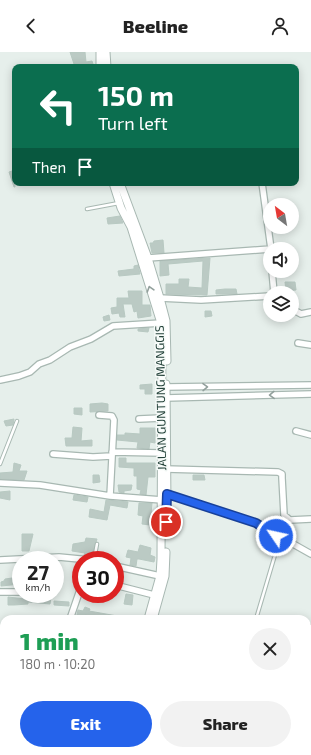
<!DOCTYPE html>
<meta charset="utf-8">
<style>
body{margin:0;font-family:"Exo 2",sans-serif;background:#f2f2f2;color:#222;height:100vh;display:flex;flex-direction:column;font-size:15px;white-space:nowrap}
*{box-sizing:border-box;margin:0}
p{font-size:13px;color:#767676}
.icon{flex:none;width:22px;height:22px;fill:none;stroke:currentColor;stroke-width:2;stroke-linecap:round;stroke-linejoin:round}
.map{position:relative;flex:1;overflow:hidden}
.side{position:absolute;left:0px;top:563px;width:311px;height:140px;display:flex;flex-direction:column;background:#fff;border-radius:12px 12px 0 0;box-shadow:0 2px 10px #0003}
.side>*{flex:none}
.top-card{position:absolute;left:12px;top:12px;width:287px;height:122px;border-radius:8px;box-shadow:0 2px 10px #0003;background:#0b6e4f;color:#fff;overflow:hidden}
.needle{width:26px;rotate:329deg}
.controls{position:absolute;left:263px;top:146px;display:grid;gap:8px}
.controls a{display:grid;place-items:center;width:36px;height:36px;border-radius:50%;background:#fff;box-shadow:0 2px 10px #0003;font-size:20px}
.speed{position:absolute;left:12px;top:499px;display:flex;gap:8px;font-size:20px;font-weight:700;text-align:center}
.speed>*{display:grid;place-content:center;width:52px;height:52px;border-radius:50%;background:#fff;box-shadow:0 2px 10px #0003;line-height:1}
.speed small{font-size:10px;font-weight:400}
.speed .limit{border:6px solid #d22;background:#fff;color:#111}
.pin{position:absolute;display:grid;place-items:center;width:34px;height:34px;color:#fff;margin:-17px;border:2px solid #fff;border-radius:50%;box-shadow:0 1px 4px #0007}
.me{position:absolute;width:44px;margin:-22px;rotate:304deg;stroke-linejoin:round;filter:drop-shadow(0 0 3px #0008)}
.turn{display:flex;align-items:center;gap:14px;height:84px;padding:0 20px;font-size:18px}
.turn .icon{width:52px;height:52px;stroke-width:2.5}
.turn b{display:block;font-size:28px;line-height:34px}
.then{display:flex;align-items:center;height:38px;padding:0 20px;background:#0003;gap:8px;font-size:15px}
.round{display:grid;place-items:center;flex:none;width:42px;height:42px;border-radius:21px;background:#f2f2f2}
.head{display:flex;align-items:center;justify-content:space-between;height:68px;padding:0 20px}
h1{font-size:24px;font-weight:800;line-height:30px;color:#1e9e55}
.cta{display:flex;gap:8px;margin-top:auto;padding:8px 20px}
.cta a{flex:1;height:46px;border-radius:24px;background:#2563eb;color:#fff;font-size:16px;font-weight:800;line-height:46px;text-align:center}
.cta a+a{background:#f2f2f2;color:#222}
header{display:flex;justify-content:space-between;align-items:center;height:52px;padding:0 20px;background:#fff;font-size:18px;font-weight:800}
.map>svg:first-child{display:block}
.building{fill:#bbcac4;stroke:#b8c9c2}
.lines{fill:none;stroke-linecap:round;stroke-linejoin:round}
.service-casing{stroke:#a8b8b2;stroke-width:4.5}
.minor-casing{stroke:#a8b8b2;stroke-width:8}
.tertiary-casing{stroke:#a8b8b2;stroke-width:9}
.service{stroke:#fff;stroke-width:2.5}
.minor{stroke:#fff;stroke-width:5.5}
.tertiary{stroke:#fff;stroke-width:7}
.oneway{stroke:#92a09c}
.route-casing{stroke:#184099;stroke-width:10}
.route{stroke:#2563eb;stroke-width:7}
.labels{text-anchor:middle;stroke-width:3;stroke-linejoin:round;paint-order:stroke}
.street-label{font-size:12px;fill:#24423a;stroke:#f7fbf9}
</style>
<header><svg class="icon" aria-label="back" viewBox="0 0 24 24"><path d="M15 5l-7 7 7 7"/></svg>Beeline<svg class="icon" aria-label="person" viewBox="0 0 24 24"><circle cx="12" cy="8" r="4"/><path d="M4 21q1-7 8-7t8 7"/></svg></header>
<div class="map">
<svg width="311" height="703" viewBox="0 0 311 703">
<rect width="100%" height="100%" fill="#e6efeb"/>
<path class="building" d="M70,0H85L86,10L92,9L94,15H75Z
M15,118V135H14L9,120Z
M120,164L123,171L108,172L107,166Z
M163,188L164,201H152L150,191H153L154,189Z
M210,206L207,243L166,242V232H179V227H189L188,235L202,236L203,209L168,212L169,223L160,224V209Z
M138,213L140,222L119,224L118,219L134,217V214Z
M285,230H295L296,238L286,239Z
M225,237H236L237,242H216V238Z
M128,239H142V253H150L151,264L138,266L137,259L134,260L132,252H123L125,265H120L119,261L112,262L111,256L117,255V246H129Z
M205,259H211L212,264L205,265Z
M109,263L110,268L104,269L103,265Z
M149,276L148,280L138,279V277Z
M152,332V342H145V337H140V333Z
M102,351L108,352V359L90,360V352Z
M74,356H82V363L74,362Z
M14,367L13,373L6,374L4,369Z
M73,375L82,376L81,389L92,388V394H66L65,386H72Z
M140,376H155V391L150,390L149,397L137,396L138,390L117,388V383H125V381L140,382Z
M119,406H126V411H155V425H148L146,443L140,442L141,438L137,437V424H134V416L119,415Z
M14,411L21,413L19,419H27L24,428L0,427V421L13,420Z
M93,423H99L100,430L93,431Z
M193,423H204L205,428H193Z
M118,433H132L131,438L124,439V441L119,440Z
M10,439V448L0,446V440Z
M74,443L88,445L87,450L73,448Z
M106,448L128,450L127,456L110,453L107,468L89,465L90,457L104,460Z
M139,451H152L150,473L142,472L143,464L138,463Z
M22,482H33L29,499H22Z
M86,486L97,487L92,504L84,503L85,501L72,499L73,492L85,490Z
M140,493L151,496L150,503L155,505L154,510L139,507H137L136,514L130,513L131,506L126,505L128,498L138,500Z
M55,513H59L60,522H55Z
M12,526V528L21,529V532L1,534V530L4,529L5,527Z
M83,542H103L101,549L83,544Z
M126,542L133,543L132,553L124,552Z
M8,545L25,547L51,546L50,552L28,550V552L14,553H8Z
M54,549L69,550V554L54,553Z
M85,555L90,557L89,559L123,565V567H101L85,563L84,567H76L78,558L83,559Z
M311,582V613L307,610V588Z"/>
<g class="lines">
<g class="service-casing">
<path id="service" d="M87,157L119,151
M0,412L17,369
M94,508L97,492
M256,567L280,486
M307,580L311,574
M307,616L311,619
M307,692H311"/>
</g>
<g class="minor-casing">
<path id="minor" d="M262,131L271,197
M148,206L270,197
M272,219L274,241
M160,246L201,248L270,244
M292,257L301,262L311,260
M298,291L311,293
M0,328L19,324L30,320L39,312L50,308L70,295L91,287L113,274L161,271
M166,335L311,333
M166,346L311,342
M99,363L112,364L114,368L110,444
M139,367L161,366
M296,379L311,383
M112,400L161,401
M53,402L93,405L111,404
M166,417L278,420L282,422V426L284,463L290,468L311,467
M0,431L40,433L110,444L162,448
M167,442L256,471L311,502
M0,508L59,505L90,508
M115,514L160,524
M115,533L154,543
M0,540H21
M71,564L81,535
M0,602L4,603"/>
</g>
<g class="tertiary-casing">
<path id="tertiary" d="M100,0V15
M106,0L107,15
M113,131L121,156L131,175L160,268L162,284L161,507L160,524L148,567
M120,131L148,206L160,246L166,269L167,309
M166,332L167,455
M153,567L165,524L166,500
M101,703L103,699
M108,703L109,699"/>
</g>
<use href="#service" class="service"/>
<use href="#minor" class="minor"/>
<use href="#tertiary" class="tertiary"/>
</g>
<defs><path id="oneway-chevron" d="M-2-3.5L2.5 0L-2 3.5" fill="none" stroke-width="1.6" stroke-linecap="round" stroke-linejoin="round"/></defs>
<g class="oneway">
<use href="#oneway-chevron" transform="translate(150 237) rotate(-107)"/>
<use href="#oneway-chevron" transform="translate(205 335) rotate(-1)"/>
<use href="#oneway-chevron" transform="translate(272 343) rotate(178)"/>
</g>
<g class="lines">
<g class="route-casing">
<path id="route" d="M166,470L167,442L256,471L276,484"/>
</g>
<use href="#route" class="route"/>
</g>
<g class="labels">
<g class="street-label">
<text transform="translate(161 346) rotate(-91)" y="4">JALAN GUNTUNG MANGGIS</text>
</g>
</g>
</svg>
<div class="controls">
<a><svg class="needle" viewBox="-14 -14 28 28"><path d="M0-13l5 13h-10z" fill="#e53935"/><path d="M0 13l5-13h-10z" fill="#767676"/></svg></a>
<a><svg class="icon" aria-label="sound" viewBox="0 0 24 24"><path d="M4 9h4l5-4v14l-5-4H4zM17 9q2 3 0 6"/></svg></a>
<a><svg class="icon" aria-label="layers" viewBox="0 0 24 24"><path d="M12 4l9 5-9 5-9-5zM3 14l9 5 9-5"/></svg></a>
</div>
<div class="speed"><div>27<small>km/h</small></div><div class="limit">30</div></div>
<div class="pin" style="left:166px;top:470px;background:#d93025"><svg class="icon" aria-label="arrive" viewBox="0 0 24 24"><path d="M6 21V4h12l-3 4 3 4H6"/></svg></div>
<svg class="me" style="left:276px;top:484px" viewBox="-20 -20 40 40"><circle r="17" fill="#2563eb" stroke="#fff" stroke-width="3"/><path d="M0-11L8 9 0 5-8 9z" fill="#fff"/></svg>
<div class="top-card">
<div class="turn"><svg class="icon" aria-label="left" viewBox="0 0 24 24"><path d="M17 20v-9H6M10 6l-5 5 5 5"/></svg><div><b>150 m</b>Turn left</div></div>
<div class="then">Then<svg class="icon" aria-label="arrive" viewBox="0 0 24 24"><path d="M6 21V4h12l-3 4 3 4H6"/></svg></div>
</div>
<section class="side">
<div class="head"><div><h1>1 min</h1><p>180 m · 10:20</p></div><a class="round"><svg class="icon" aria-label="close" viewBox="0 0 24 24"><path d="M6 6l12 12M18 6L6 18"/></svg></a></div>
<div class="cta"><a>Exit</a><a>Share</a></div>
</section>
</div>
